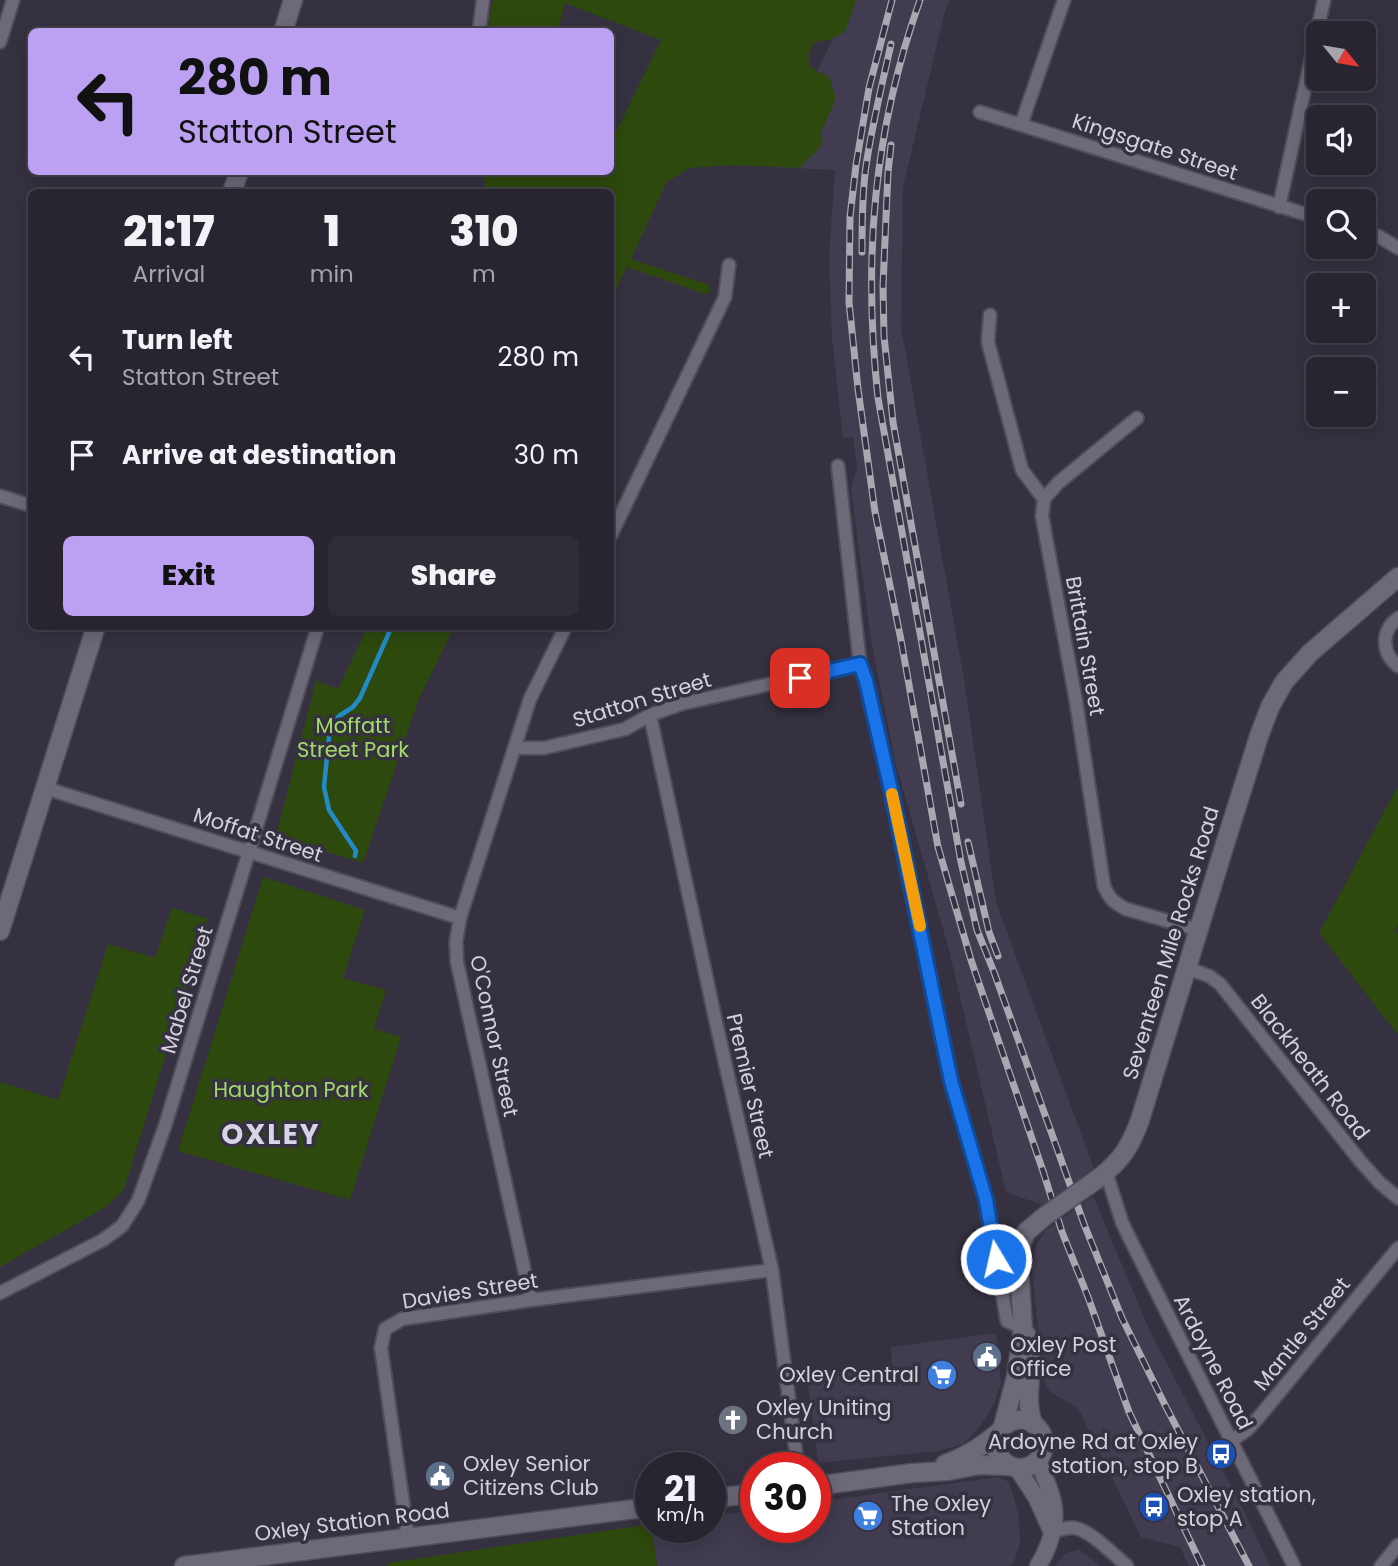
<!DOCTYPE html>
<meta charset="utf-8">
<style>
body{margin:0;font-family:Poppins,sans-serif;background:#302d38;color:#f1f3f6;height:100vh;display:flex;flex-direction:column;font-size:26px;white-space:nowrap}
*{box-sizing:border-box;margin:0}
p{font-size:23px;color:#a5a5ab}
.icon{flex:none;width:38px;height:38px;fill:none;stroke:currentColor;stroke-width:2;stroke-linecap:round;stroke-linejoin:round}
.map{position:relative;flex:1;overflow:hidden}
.side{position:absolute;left:28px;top:189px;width:586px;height:441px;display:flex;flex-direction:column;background:#282530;border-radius:10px;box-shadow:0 4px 18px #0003,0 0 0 2px #44424c}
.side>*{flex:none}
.hud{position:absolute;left:28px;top:28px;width:586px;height:147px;border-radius:10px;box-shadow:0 4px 18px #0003,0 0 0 2px #44424c;background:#bca0f2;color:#111;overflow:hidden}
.needle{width:46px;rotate:120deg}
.tools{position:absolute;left:1306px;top:21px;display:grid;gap:14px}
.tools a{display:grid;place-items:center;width:70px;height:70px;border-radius:10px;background:#282530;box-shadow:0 4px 18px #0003,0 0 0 2px #44424c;font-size:35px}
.speed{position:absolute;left:635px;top:1452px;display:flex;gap:14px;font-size:35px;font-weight:700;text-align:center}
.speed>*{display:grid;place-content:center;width:91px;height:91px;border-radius:50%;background:#282530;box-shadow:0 4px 18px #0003,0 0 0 2px #44424c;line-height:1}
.speed small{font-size:18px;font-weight:400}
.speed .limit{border:10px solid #d22;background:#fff;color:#111}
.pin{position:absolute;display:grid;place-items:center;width:60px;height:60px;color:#fff;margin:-30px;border-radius:14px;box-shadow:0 4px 10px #0006}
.me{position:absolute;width:77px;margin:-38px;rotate:351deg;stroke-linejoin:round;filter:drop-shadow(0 0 5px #0008)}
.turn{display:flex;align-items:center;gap:24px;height:147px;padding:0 35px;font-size:32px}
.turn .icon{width:91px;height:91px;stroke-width:2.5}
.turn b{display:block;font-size:49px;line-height:60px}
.eta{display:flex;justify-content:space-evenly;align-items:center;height:119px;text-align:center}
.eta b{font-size:42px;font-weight:800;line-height:49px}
.primary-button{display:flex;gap:14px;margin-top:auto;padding:14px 35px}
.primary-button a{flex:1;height:80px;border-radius:10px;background:#bca0f2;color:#111;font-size:28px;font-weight:800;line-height:80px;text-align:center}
.primary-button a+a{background:#302d38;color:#f1f3f6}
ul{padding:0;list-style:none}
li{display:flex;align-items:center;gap:21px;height:98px;padding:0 35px}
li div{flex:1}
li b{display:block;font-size:26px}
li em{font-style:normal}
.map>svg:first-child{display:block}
.built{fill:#413c50}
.green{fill:#2e490d}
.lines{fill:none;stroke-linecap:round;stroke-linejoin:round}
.stream{stroke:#228bc7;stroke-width:4.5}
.minor-casing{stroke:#504d59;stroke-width:16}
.tertiary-casing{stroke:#504d59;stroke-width:19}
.secondary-casing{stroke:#504d59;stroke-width:21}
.minor{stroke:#6d6979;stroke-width:12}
.tertiary{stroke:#6d6979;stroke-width:16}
.secondary{stroke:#6d6979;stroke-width:18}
.rail-casing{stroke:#aaa7b3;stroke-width:7}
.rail{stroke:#353140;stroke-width:4.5;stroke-dasharray:13;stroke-linecap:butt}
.secondary-bridge-casing{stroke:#504d59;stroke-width:21;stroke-linecap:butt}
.secondary-bridge{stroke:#6d6979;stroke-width:18}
.route-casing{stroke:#114b97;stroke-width:18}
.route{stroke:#1a73e8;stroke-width:12}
.slow{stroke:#f59e0b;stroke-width:12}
.labels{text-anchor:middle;stroke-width:7;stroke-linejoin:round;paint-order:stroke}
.street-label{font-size:21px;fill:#d3d1db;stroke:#353140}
.park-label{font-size:21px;fill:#a2da67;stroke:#353140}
.poi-label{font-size:21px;fill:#d3d1db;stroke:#353140;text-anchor:start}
.district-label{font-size:28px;font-weight:bold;letter-spacing:2px;fill:#d8d3e6;stroke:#353140}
</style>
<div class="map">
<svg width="1398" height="1566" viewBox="0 0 1398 1566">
<rect width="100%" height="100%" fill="#353140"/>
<path class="built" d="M843,0H950L945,11L903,187L901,327L964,679L996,902L1094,1169L1042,1205L1006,1192L949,950L895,761L871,640L851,489L857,468L853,437L843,438L832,338L829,256L835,170L772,167L834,36Z
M1093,1196L1149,1329L1244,1511L1270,1566H1189L1180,1547L1141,1537L1078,1408L1050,1392L1044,1381L1031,1264L1037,1244L1045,1231Z
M996,1333L1001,1383L995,1402L981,1425L963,1444L939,1451L818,1463L807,1376L892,1366L891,1347Z
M998,1477L1009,1482L1019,1517L1020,1543L1014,1562L1010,1566H657L652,1528H710L711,1516L756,1510V1528H816V1502Z
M1079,1549L1100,1566H1055L1065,1554Z"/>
<path class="green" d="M493,0H856L845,32L828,40L814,42L808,55L811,68L829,77L836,98L820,135L823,142C817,153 808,158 800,168L733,165L689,168L666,183L631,259L710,285L708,295L627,267L611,300V192H485L484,172H611V133L615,134L661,40L565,3L558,31H487Z
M368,626L454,627L418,701L363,863L276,836L316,681L338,689Z
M1398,786V925L1395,931L1398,935V1035L1319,933Z
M263,877L365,910L343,978L386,990L374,1029L401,1037L350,1200L178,1151Z
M172,908L208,919L124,1189L106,1207L0,1267V1082L58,1100L108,944L155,958Z
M651,1524L657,1566H388V1563Z"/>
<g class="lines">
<path class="stream" d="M355,856L356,851L329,810L324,787L329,737L332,725L339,716L353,707L360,698L392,626"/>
<g class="minor-casing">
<path id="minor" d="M479,32L483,0
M0,42L13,0
M980,112L1318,218
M1021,125L1064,0
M1279,207L1324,0
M1363,232L1378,236L1398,248
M990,315L988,342L1022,470L1044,499L1042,516L1076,701L1104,886C1109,898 1114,903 1126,909L1199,930
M838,466L860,664L866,681L891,790L951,1081L986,1200L1007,1321L1023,1328
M0,496L32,506
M1044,499L1058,483L1137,418
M611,535L725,297L729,265
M1398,618C1381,631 1381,652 1398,666
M650,715L717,1027L772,1270L798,1468
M517,746L523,748H544L625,729L650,715L681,704L860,664
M45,788L460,918
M1187,968L1209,976L1220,984L1361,1162L1380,1183L1398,1198
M1106,1172L1122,1222L1131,1241L1294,1566
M0,1293L103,1240L122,1226L138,1201L165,1126L318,626
M531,1300L457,962L456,942L460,918L530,699L566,626
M1231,1441L1247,1430L1259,1417L1398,1248
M1052,1532C1060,1530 1066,1527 1075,1528C1091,1531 1114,1555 1127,1566
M408,1538L381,1348L385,1329L402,1319L531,1300L772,1270
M1381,1566L1398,1545"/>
</g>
<g class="tertiary-casing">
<path id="tertiary" d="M1038,1459C1042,1473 1050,1487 1053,1502C1058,1523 1049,1548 1038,1566
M1017,1468L1036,1497L1051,1530"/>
</g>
<g class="secondary-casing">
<path id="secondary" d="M283,32L293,0
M232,192L239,172
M0,931L96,626
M1099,1178C1122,1160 1130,1147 1140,1120L1225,844L1259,736L1270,707L1284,682L1310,653L1398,577
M1026,1334C1038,1363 1022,1394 1033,1423
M996 1444a24 24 0 1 1 48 0a24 24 0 1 1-48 0Z
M1003,1426L1016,1377L1023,1328L1018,1252L1026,1232L1045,1216
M945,1464C966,1457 981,1447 998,1433
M816,1486L912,1473L948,1471L979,1465L1009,1466
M710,1499L756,1493
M184,1566L651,1507"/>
</g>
<use href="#minor" class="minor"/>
<use href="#tertiary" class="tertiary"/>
<use href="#secondary" class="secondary"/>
<g class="rail-casing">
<path id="rail" d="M892,0L869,88L856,165L850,217L849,302L858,389L875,512L901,640L938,847L971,960L1044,1174L1062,1232L1088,1297L1129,1412L1202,1566
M920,0C873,132 863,260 878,398L961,862L977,930L994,972L1084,1224L1122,1318L1165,1405L1249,1566
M891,145L888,172L883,286L884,336L893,422L961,804
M862,252C862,223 862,194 866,166C872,125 882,85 891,44
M968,842L989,932L998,956"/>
</g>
<use href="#rail" class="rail"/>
<g class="secondary-bridge-casing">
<path id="secondary-bridge" d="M1045,1216L1099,1178"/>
</g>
<use href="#secondary-bridge" class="secondary-bridge"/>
</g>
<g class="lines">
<g class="route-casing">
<path id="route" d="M800,678L860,664L866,681L891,790L951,1081L986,1200L996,1259"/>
</g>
<use href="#route" class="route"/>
<path class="slow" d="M892,794L920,926"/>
</g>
<defs>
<g id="civic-disc" transform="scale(1.575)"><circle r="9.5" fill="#5c6f8a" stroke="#353140"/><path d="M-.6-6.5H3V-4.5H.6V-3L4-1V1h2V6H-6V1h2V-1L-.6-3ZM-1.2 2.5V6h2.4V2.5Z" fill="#fff"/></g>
<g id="supermarket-disc" transform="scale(1.575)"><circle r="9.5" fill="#3f7fe0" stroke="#353140"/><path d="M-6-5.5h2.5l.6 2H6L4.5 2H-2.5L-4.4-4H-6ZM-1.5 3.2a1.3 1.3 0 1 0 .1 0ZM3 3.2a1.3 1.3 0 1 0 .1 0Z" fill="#fff"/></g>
<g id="church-disc" transform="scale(1.575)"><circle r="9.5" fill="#6b7280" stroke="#353140"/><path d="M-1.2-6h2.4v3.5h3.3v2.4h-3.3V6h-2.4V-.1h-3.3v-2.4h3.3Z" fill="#fff"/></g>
<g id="bus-disc" transform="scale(1.575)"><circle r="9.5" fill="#1a4fb4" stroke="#353140"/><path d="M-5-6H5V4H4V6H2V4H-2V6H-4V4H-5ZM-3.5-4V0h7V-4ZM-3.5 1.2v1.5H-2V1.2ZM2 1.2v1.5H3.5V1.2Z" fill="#fff"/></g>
</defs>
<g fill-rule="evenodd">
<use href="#civic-disc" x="987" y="1357"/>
<use href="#supermarket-disc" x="942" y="1375"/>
<use href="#church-disc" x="733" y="1420"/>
<use href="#bus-disc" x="1221" y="1454"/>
<use href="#civic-disc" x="440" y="1476"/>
<use href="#bus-disc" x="1154" y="1507"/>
<use href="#supermarket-disc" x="868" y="1516"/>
</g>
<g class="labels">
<g class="street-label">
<text transform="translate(1155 147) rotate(18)" y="7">Kingsgate Street</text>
<text transform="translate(1085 646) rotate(80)" y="7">Brittain Street</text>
<text transform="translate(642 700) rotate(-17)" y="7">Statton Street</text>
<text transform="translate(258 835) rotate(18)" y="7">Moffat Street</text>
<text transform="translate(1171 943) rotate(-73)" y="7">Seventeen Mile Rocks Road</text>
<text transform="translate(187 990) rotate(-73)" y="7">Mabel Street</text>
<text transform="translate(494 1036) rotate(78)" y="7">O'Connor Street</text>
<text transform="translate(1310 1067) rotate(52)" y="7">Blackheath Road</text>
<text transform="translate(750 1086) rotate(77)" y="7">Premier Street</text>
<text transform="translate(470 1291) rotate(-9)" y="7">Davies Street</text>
<text transform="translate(1302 1334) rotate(-51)" y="7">Mantle Street</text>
<text transform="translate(1213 1362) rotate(63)" y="7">Ardoyne Road</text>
<text transform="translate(352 1522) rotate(-7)" y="7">Oxley Station Road</text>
</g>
<g class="park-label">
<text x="353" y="733">Moffatt<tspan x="353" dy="24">Street Park</tspan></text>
<text x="291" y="1097">Haughton Park</text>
</g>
<g class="poi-label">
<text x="1010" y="1352">Oxley Post<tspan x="1010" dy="24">Office</tspan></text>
<text x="919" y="1382" text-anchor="end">Oxley Central</text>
<text x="756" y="1415">Oxley Uniting<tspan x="756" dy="24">Church</tspan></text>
<text x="1198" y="1449" text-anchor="end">Ardoyne Rd at Oxley<tspan x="1198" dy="24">station, stop B</tspan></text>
<text x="463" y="1471">Oxley Senior<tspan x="463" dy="24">Citizens Club</tspan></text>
<text x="1177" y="1502">Oxley station,<tspan x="1177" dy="24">stop A</tspan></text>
<text x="891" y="1511">The Oxley<tspan x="891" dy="24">Station</tspan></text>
</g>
<g class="district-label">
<text x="271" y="1144">OXLEY</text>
</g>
</g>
</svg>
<div class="tools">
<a><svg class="needle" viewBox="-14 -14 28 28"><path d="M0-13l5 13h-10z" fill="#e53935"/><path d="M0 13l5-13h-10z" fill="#a5a5ab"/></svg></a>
<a><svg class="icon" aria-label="sound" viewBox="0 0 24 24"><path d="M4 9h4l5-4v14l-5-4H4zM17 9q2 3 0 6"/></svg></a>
<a><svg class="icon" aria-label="search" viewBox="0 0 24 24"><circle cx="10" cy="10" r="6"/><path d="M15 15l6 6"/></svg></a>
<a>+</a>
<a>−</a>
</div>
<div class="speed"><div>21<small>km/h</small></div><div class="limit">30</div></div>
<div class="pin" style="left:800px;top:678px;background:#d93025"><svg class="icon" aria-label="arrive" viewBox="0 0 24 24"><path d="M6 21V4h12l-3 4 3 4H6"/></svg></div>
<svg class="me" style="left:996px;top:1259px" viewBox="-20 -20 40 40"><circle r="17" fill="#1a73e8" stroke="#fff" stroke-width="3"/><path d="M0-11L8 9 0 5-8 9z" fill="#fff"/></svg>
<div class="hud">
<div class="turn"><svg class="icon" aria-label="left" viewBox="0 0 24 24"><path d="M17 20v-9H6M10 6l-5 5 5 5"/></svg><div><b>280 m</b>Statton Street</div></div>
</div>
<section class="side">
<div class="eta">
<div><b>21:17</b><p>Arrival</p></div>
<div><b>1</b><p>min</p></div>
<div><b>310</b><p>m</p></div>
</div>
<ul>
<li><svg class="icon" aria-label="left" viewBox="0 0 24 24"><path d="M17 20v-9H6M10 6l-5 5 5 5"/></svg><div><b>Turn left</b><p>Statton Street</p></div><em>280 m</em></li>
<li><svg class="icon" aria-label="arrive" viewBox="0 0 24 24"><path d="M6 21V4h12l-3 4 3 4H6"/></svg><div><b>Arrive at destination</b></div><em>30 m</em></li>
</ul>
<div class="primary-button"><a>Exit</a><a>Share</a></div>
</section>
</div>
